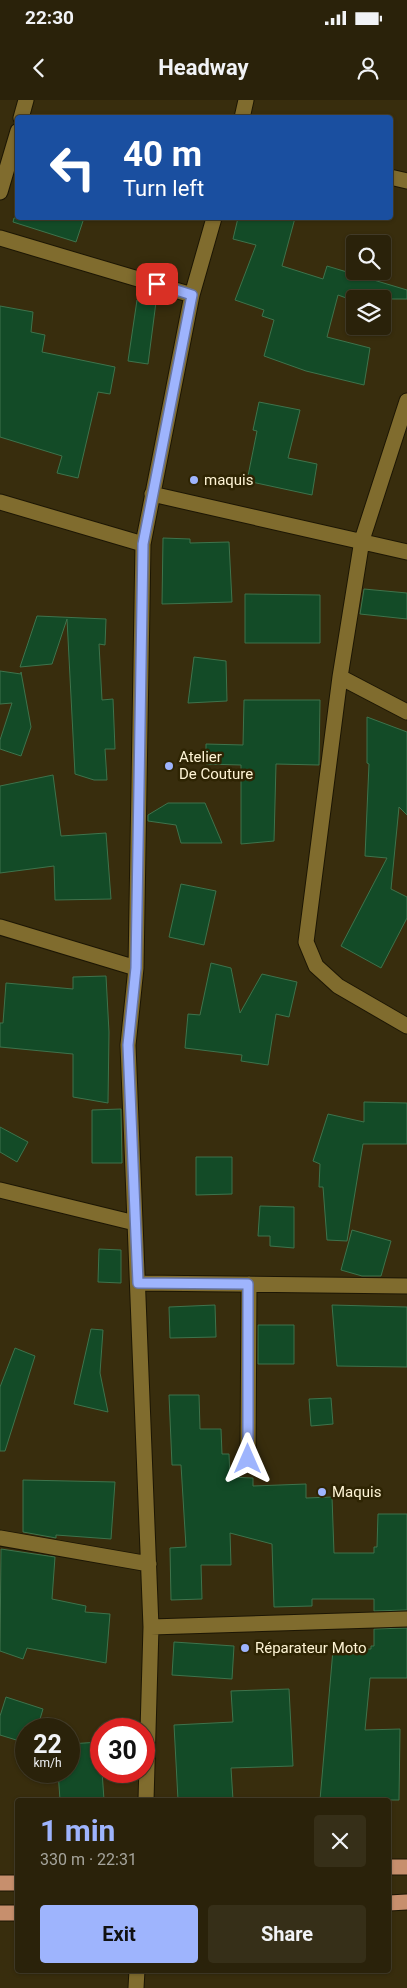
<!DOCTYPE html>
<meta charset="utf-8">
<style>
body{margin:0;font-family:Roboto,sans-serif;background:#362f18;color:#f1f3f6;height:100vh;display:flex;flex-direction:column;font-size:19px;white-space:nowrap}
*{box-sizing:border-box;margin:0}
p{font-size:16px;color:#a5a49c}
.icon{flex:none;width:28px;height:28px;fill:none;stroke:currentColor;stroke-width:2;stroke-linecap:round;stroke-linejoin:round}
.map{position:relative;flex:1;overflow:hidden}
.drawer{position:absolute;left:15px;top:1698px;width:376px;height:175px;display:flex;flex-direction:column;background:#2a220a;border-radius:5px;box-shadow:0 1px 4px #0004,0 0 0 1px #463f2b}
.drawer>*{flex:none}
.banner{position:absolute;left:15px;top:15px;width:378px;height:105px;border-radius:5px;box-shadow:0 1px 4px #0004,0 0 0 1px #463f2b;background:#1a4fa0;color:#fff;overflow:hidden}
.controls{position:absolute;left:346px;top:135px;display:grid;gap:10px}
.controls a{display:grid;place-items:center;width:45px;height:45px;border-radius:5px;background:#2a220a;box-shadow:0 1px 4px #0004,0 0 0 1px #463f2b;font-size:25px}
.speed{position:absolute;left:15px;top:1618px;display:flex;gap:10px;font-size:25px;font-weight:700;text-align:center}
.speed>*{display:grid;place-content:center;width:65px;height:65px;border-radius:50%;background:#2a220a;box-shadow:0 1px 4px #0004,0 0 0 1px #463f2b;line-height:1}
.speed small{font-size:12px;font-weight:400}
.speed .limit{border:8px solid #d22;background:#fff;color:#111}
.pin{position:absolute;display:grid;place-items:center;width:42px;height:42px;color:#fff;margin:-21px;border-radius:10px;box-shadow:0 2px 8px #0006}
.me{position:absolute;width:55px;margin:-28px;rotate:0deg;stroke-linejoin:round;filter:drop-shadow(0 0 4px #0008)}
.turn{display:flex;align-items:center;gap:18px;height:105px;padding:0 25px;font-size:22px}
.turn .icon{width:65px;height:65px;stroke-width:2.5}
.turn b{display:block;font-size:35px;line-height:42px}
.round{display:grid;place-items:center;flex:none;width:52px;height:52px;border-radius:5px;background:#362f18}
.summary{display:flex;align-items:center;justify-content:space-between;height:85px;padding:0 25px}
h1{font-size:30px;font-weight:700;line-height:38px;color:#9eb4fd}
.primary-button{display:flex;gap:10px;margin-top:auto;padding:10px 25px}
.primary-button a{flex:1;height:58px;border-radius:5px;background:#9eb4fd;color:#111;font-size:20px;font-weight:700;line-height:58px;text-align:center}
.primary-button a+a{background:#362f18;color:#f1f3f6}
.status{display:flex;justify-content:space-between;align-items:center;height:35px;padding:0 25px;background:#2a220a;direction:ltr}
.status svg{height:14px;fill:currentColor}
header{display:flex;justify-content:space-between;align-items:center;height:65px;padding:0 25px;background:#2a220a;font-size:22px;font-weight:700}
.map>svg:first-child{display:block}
.building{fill:#134b27;stroke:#3e734c}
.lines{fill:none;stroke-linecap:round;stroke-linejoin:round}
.street-casing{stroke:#1c1604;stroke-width:17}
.primary-casing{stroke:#1c1604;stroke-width:17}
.street{stroke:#806c2e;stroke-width:15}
.primary{stroke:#c78f6d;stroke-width:15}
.route-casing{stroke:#6775a4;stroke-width:12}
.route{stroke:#9eb4fd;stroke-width:9}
.poi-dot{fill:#9eb4fd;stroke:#2e2403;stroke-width:2}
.labels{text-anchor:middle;stroke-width:5;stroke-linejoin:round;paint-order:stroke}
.poi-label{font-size:15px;fill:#fef4d5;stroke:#2e2403;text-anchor:start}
</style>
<div class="status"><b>22:30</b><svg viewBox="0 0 49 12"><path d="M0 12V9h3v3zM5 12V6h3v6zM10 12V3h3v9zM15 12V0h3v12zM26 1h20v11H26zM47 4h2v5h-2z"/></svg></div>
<header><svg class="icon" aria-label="back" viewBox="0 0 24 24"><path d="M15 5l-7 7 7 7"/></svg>Headway<svg class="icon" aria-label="person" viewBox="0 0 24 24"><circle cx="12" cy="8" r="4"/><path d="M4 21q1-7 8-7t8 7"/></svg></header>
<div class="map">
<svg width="407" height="1888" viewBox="0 0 407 1888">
<rect width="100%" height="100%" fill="#382d0d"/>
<path class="building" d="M14,118H84L76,142L13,122Z
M238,118H295L282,166L323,179L327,166L407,190V199H349L338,195L327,237L370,248L364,285L306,271L264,256L274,220L262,216L264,210L235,200L256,145L233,139Z
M137,200L156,202L148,264L128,261Z
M0,206L33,212L31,232L45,235L42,252L115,267L110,294L98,292L78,378L57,373L62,356L0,337Z
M259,302L300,310L288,358L317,364L312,395L247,381L257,331L253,330Z
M163,438L190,439V443L229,442L232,502L162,504Z
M364,489L407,493V519L360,514Z
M245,494L320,495V543H245Z
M37,516L106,519L105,545L99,544L102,600L113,599L115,649H105L107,680H94L75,674L67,519L52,564L20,567Z
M194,557L226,561L227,601L188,603Z
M0,571L21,574V572L31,627L21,656L0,649V640L12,603L0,604Z
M244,600H320L319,665L276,664L274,741L241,744V665L206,664V644L243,645Z
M367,617L407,632V715L399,707L391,789L407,797V818L381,868L341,846L387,758L365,756L369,664L367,663Z
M53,675L61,736L106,733L111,799L55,800L54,766L0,773V686Z
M168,703H205L222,743H181L176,725L148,721V715Z
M181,784L216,791L204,845L169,837Z
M211,863L231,868L240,913L262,874L297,882L289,917L276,914L268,965L241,961L242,955L185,948L188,914L200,915Z
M106,876L109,932L108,1003L73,997V954L0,947V923H3L6,883L73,889V877Z
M364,1002L407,1003V1044H363L347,1141L327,1140L323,1087H319L320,1064L313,1061L328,1014L364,1022Z
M121,1009L122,1063H92V1010Z
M0,1027L28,1042L17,1062L0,1052Z
M196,1057H232V1094L196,1095Z
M260,1106L294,1107V1148L270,1146V1136H258Z
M352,1130L391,1141L381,1176H362L341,1170Z
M99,1149L121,1150V1183L98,1182Z
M215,1205L216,1237L170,1238L169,1207Z
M332,1205L407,1207V1267L337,1266Z
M258,1225H294V1264H258Z
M91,1229L103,1230L100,1273L108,1312L74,1304Z
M15,1248L35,1256L5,1351H0V1287Z
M169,1295H199L200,1329H221L222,1354H229L230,1377L253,1378V1386L306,1384V1398L332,1397L334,1453H374V1447H377L378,1414H407V1510L374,1511V1499H312V1506L274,1507L272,1444L230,1433L231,1465H201L202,1499L171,1500L170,1448L186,1447L181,1365H172Z
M331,1298L333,1324L311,1326L309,1299Z
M23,1380L115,1382L111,1439L56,1435V1438L23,1432Z
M1,1449L55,1457L52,1499L86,1506L85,1512L110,1514L106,1563L27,1548L23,1559L0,1551Z
M407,1528V1578H370L365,1630L400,1629L399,1700H320L333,1550L371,1549V1546H374V1529Z
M174,1542L234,1546L232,1579L172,1575Z
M289,1589L293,1666L231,1668L233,1700H178L174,1625L233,1622L231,1591Z
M6,1597L43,1609L37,1629H26V1643L0,1635V1616Z
M100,1642L104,1700H60L58,1671H69V1644Z"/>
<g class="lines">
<g class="street-casing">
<path id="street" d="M21,18L26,0
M242,18L246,0
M390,77L407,81
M0,92L18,31
M0,138L192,195
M407,301L362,440L340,577L407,612
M152,394L407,452
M0,402L143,444
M340,577L306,842L316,866L338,886L407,926
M0,827L136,868
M0,1090L135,1123
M138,1183L407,1186
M248,1359L249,1184
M0,1438L149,1464
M151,1527L407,1519
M146,1700L151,1527L128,945L136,868L143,444L192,195L214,118
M136,1888L137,1870"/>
</g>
<g class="primary-casing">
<path id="primary" d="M389,1767H407
M0,1783H18
M389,1803L407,1802
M0,1813H18"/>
</g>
<use href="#street" class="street"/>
<use href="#primary" class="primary"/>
</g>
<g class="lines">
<g class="route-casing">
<path id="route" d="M157,184L192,195L143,444L136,868L128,945L138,1183L248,1184V1359"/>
</g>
<use href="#route" class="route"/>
</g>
<g class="poi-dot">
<circle cx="194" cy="380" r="5"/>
<circle cx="169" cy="666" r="5"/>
<circle cx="322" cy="1392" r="5"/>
<circle cx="245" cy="1548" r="5"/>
</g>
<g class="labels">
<g class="poi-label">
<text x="204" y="385">maquis</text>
<text x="179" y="662">Atelier<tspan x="179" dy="17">De Couture</tspan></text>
<text x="332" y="1397">Maquis</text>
<text x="255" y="1553">Réparateur Moto</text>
</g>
</g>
</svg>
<div class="controls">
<a><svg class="icon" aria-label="search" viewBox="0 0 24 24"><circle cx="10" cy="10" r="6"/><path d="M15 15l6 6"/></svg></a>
<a><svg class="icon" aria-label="layers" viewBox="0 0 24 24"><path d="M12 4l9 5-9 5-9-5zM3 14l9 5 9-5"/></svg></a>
</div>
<div class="speed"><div>22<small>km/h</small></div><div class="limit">30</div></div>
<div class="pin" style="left:157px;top:184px;background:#d93025"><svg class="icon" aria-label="arrive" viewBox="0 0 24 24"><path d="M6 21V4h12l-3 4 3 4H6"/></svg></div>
<svg class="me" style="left:248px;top:1359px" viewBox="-20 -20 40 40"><path d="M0-17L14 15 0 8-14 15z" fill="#9eb4fd" stroke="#fff" stroke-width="4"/></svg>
<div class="banner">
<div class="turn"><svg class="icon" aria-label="left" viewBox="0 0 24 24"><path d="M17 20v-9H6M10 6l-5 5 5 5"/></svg><div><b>40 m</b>Turn left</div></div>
</div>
<section class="drawer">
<div class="summary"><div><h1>1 min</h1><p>330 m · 22:31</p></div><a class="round"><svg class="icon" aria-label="close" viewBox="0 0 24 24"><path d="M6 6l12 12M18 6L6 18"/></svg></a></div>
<div class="primary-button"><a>Exit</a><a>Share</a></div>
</section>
</div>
